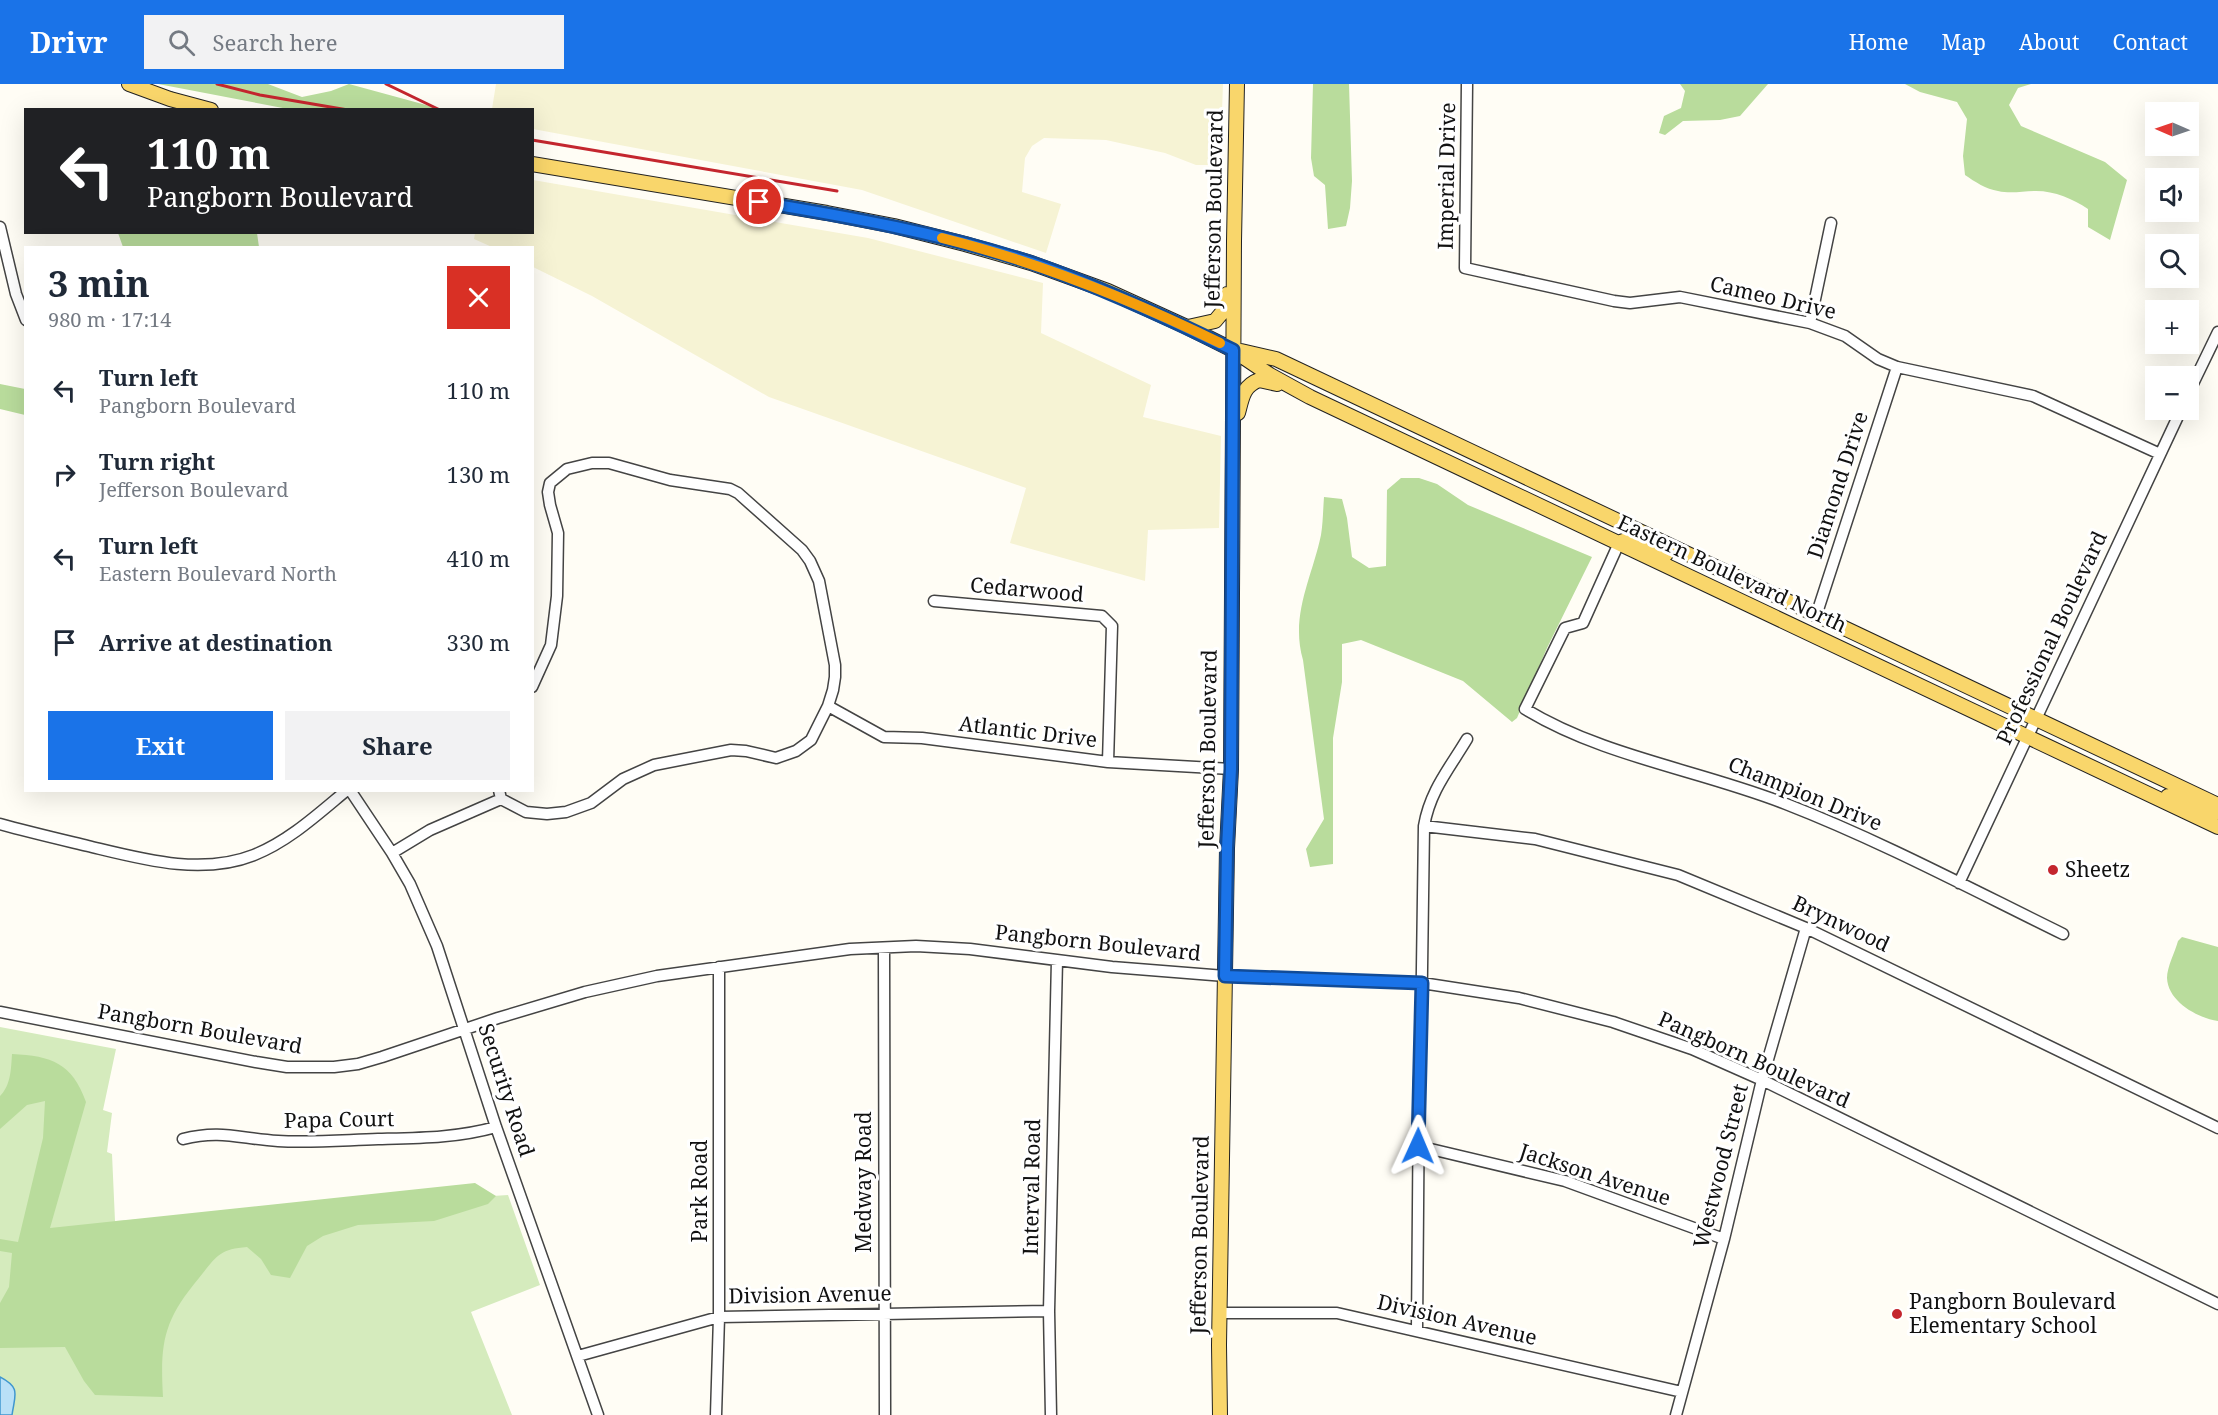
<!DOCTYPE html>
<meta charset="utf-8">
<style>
body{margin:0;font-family:"Noto Serif",serif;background:#f2f2f3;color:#1f2937;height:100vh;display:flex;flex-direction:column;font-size:22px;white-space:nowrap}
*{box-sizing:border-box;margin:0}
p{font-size:20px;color:#747a83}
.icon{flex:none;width:33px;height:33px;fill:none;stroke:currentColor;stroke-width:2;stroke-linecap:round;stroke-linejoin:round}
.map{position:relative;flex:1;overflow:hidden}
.panel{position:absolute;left:24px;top:162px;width:510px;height:546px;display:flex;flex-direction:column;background:#fff;border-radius:0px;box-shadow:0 6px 24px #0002}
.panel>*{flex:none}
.hud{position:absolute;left:24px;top:24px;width:510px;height:126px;border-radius:0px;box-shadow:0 6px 24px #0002;background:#202124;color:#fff;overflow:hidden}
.needle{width:39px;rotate:272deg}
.controls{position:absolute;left:2145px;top:18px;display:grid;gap:12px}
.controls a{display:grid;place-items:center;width:54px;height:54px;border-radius:0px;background:#fff;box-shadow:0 6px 24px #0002;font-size:30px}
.pin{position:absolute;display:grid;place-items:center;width:51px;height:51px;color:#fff;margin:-26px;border:3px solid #fff;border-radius:50%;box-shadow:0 2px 6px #0007}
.me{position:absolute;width:66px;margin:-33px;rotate:1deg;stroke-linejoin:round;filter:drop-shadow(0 0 4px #0008)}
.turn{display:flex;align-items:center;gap:21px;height:126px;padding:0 24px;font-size:27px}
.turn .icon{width:78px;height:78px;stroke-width:2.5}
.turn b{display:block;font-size:42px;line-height:51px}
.round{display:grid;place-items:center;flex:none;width:63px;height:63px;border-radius:0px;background:#f2f2f3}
.head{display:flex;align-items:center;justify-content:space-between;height:102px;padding:0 24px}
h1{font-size:36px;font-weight:700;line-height:45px}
.action{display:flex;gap:12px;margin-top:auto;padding:12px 24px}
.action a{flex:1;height:69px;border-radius:0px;background:#1a73e8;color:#fff;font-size:24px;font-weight:700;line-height:69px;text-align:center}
.action a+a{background:#f2f2f3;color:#1f2937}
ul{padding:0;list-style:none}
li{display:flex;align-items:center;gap:18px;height:84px;padding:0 24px}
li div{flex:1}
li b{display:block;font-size:22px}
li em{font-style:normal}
header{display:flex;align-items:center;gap:36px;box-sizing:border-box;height:84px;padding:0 30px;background:#1a73e8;color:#fff}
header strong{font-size:28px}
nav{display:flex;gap:33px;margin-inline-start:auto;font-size:21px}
.search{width:420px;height:54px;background:#f2f2f3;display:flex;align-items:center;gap:15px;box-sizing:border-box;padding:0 21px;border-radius:0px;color:#747a83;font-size:22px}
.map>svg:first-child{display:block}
.farmland{fill:#f6f3d4}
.green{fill:#d5ebbd}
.forest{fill:#b9dc9c}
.water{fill:#b9e0f7;stroke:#3f96cf;stroke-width:1.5}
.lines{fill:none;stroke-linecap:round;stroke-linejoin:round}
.minor-casing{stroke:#444;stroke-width:13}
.major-casing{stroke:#222;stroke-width:16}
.minor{stroke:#fff;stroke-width:10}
.major{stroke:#f9d66b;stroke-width:14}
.rail{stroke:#c4262e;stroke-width:3}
.route-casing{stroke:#114b97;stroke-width:15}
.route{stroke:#1a73e8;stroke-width:10}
.slow{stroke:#f59e0b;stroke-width:10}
.poi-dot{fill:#c4262e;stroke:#fff;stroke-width:2}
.labels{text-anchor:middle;stroke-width:6;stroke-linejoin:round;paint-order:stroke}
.street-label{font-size:21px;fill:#111;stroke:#fff}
.poi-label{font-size:21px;fill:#111;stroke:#fff;text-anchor:start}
</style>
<header>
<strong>Drivr</strong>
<div class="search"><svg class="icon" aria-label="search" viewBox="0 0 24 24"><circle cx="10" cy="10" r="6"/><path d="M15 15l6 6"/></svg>Search here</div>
<nav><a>Home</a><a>Map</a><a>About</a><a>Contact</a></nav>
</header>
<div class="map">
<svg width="2218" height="1331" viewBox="0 0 2218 1331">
<rect width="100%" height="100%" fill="#fffdf5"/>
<path class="farmland" d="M496,0H1223L1220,81H1196L1165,69L1106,56L1044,54L1032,62L1025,74L1022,108L1061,120L1046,169L862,106L533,45L532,26L492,25Z
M533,96L868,154L1043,199L1041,249L1151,301L1143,333L1221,352L1219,444L1148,446L1145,497L1010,459L1026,404L769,313L592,212L533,183L532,164L492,163L474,155L475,149L532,148Z"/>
<path class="green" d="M0,943L116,965L103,1026L112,1029L107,1068L112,1070L115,1137L508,1111L540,1201L471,1228L512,1331H0Z"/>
<path class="forest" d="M158,0H268L302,13L331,7L349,0L437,24V26L288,25Z
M1313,0H1349L1352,97L1350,124L1346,142L1328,145L1325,101L1314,92L1311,74Z
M1680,0H1768L1740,32L1720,36L1683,37L1665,51L1659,49L1664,32L1681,24L1685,7Z
M1905,0H2031L2018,4L2009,21L2021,42L2105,78L2127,96L2110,156L2088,143V125C2073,115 2055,107 2036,107C2023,107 2011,110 1998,107C1986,105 1975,98 1965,91L1963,72L1967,35L1957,18L1920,8Z
M118,149H257L259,163H123Z
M0,300L25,305V331L0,325Z
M1401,394H1419L1437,400L1468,421L1592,473L1547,564L1517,634L1512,638L1463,597L1361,556L1342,560V598L1333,654V780L1310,783L1306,765L1324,735L1303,576C1290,531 1312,494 1321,451C1323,439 1323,426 1324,413L1342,415L1347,434L1352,473L1369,484L1386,482L1387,406Z
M2182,853L2218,863V937C2198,934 2168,918 2167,894C2167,883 2175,868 2178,857Z
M12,970C52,972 72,979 86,1018L50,1144L475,1099L496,1112L488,1120L434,1137L358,1141L323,1152L307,1162L290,1194L271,1191L261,1175L247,1163C219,1165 216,1173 199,1194C163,1237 160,1259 163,1313L95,1311L84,1297L65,1263L0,1264V1219L9,1203L12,1169L0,1167V1155L18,1158L43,1054L45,1017L27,1021L0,1045V1012C11,1001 11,985 12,970Z"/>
<path class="water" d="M0,1293C21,1304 15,1310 12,1331H0Z"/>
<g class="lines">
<g class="minor-casing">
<path id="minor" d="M1467,0L1465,184L1614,217L1630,219L1680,213L1810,239L1845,252L1878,275L1897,283L2033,312L2160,370
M0,143L16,210L26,236
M1810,239L1831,139
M2188,310L2218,248
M1619,459L1583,539L1565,544L1525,625C1604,673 1700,686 1786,720C1881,757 1971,805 2063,850
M934,517L1102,532L1112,542L1108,678
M1816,532L1897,283
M828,622L884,653L922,654L1108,678L1231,685
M350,706L392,769L410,800L437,862L496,1043L598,1331
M499,706L501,715L526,728L547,730L566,728L591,719L623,695L654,681L731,666L746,667L776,674L796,667L811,656L828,622L833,606L835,593V581L819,497L810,477L802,466L738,409L730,405L670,396L609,379H592L567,385L550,399L548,408L550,421L558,449L557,512L551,561L532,603
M0,740C29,748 59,755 88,762C142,775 201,792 254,771C289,757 318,730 347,706
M1424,742L1535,755L1678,791L1806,844L2218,1044
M392,769L430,746L501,715
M1959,799L2181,326
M884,864L885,1331
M0,928L256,978L287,983H334L358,980L382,973L498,934L585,908L657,892L850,865L916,862L970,865L1112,883L1225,892L1422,899L1519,914L1613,938L1692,965L1762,996L2218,1220
M183,1055C221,1045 241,1055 278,1057C311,1059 345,1056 378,1055C419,1054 457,1054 496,1043
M1418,1062L1565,1097L1724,1155
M1220,1229H1337L1682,1308
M1417,1246L1419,1002L1421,955L1424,742C1430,707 1449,685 1467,655
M578,1272L719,1233L1049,1227
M716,1331L719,1233V883
M1051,1331L1049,1227L1057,876
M1676,1331L1724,1155L1762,996L1806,844"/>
</g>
<g class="major-casing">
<path id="major" d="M129,0L170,15L211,26
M532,80L827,129L894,142L965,160L1031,179L1108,207L1187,243L1233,266L1270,291L1310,313L2218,743
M1188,243L1215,237L1225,225L1227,210
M1241,267L1276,275L2218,721
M1238,329C1242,314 1243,302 1259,296L1277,300
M1619,459C1634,450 1652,464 1666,470
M2168,712L2209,727L2218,728
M1220,1331L1219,1261L1227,764L1231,685L1234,157L1237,0"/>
</g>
<use href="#minor" class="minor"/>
<use href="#major" class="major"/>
<path class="rail" d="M217,0L260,11L348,26
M386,0L440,26
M532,56L837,107"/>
</g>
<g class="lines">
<g class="route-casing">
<path id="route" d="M759,118C851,133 943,150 1032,179C1101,203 1168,234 1233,266L1231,685L1227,764L1225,892L1422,899L1418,1062"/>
</g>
<use href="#route" class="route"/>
<path class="slow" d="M942,154C1039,178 1130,215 1220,259"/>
</g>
<g class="poi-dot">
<circle cx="2053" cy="786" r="6"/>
<circle cx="1897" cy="1230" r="6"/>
</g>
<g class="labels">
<g class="street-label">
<text transform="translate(1447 92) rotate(-89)" y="7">Imperial Drive</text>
<text transform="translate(1214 125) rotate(-89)" y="7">Jefferson Boulevard</text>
<text transform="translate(1773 214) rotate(13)" y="7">Cameo Drive</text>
<text transform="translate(1838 401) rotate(-72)" y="7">Diamond Drive</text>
<text transform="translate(1732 490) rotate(25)" y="7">Eastern Boulevard North</text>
<text transform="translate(1027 506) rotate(5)" y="7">Cedarwood</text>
<text transform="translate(2052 554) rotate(-65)" y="7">Professional Boulevard</text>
<text transform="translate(1028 648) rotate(7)" y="7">Atlantic Drive</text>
<text transform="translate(1208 665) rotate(-89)" y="7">Jefferson Boulevard</text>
<text transform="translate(1805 710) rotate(22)" y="7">Champion Drive</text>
<text transform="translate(1841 840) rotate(25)" y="7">Brynwood</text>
<text transform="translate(1098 859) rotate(6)" y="7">Pangborn Boulevard</text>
<text transform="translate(200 945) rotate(10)" y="7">Pangborn Boulevard</text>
<text transform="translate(1754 976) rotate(24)" y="7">Pangborn Boulevard</text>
<text transform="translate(506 1006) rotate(72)" y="7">Security Road</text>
<text transform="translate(339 1036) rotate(-1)" y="7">Papa Court</text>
<text transform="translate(1721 1082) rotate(-76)" y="7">Westwood Street</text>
<text transform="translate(1595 1091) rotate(18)" y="7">Jackson Avenue</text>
<text transform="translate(864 1098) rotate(-90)" y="7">Medway Road</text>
<text transform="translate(1032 1103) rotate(-89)" y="7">Interval Road</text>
<text transform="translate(700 1107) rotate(-90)" y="7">Park Road</text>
<text transform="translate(1200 1151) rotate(-89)" y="7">Jefferson Boulevard</text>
<text transform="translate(810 1211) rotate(-1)" y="7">Division Avenue</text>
<text transform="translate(1457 1236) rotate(13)" y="7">Division Avenue</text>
</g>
<g class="poi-label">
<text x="2065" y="793">Sheetz</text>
<text x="1909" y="1225">Pangborn Boulevard<tspan x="1909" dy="24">Elementary School</tspan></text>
</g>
</g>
</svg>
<div class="controls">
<a><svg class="needle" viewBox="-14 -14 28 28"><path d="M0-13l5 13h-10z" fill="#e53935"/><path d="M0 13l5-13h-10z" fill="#747a83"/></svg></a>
<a><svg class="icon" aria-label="sound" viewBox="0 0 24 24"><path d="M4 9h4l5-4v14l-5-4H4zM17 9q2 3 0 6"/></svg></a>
<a><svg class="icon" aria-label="search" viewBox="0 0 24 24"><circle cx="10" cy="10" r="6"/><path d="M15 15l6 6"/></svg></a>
<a>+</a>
<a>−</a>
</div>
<div class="pin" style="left:759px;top:118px;background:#d93025"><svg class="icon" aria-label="arrive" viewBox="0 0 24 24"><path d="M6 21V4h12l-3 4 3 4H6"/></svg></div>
<svg class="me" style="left:1418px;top:1062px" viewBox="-20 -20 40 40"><path d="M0-17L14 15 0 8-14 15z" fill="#1a73e8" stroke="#fff" stroke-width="4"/></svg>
<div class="hud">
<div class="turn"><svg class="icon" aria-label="left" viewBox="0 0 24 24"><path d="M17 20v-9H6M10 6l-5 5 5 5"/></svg><div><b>110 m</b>Pangborn Boulevard</div></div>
</div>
<section class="panel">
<div class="head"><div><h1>3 min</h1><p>980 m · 17:14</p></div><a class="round" style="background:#d93025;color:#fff"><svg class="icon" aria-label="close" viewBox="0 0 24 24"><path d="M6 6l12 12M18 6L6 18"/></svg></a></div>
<ul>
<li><svg class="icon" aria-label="left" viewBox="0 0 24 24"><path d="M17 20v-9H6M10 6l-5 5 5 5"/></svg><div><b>Turn left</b><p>Pangborn Boulevard</p></div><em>110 m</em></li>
<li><svg class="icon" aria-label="right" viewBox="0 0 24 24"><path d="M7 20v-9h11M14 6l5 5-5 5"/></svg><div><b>Turn right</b><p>Jefferson Boulevard</p></div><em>130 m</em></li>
<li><svg class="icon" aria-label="left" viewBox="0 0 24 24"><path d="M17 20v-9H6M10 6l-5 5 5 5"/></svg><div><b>Turn left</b><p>Eastern Boulevard North</p></div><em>410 m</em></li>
<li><svg class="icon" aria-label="arrive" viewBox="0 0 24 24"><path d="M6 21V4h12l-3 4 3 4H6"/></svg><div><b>Arrive at destination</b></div><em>330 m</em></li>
</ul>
<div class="action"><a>Exit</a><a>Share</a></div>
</section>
</div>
